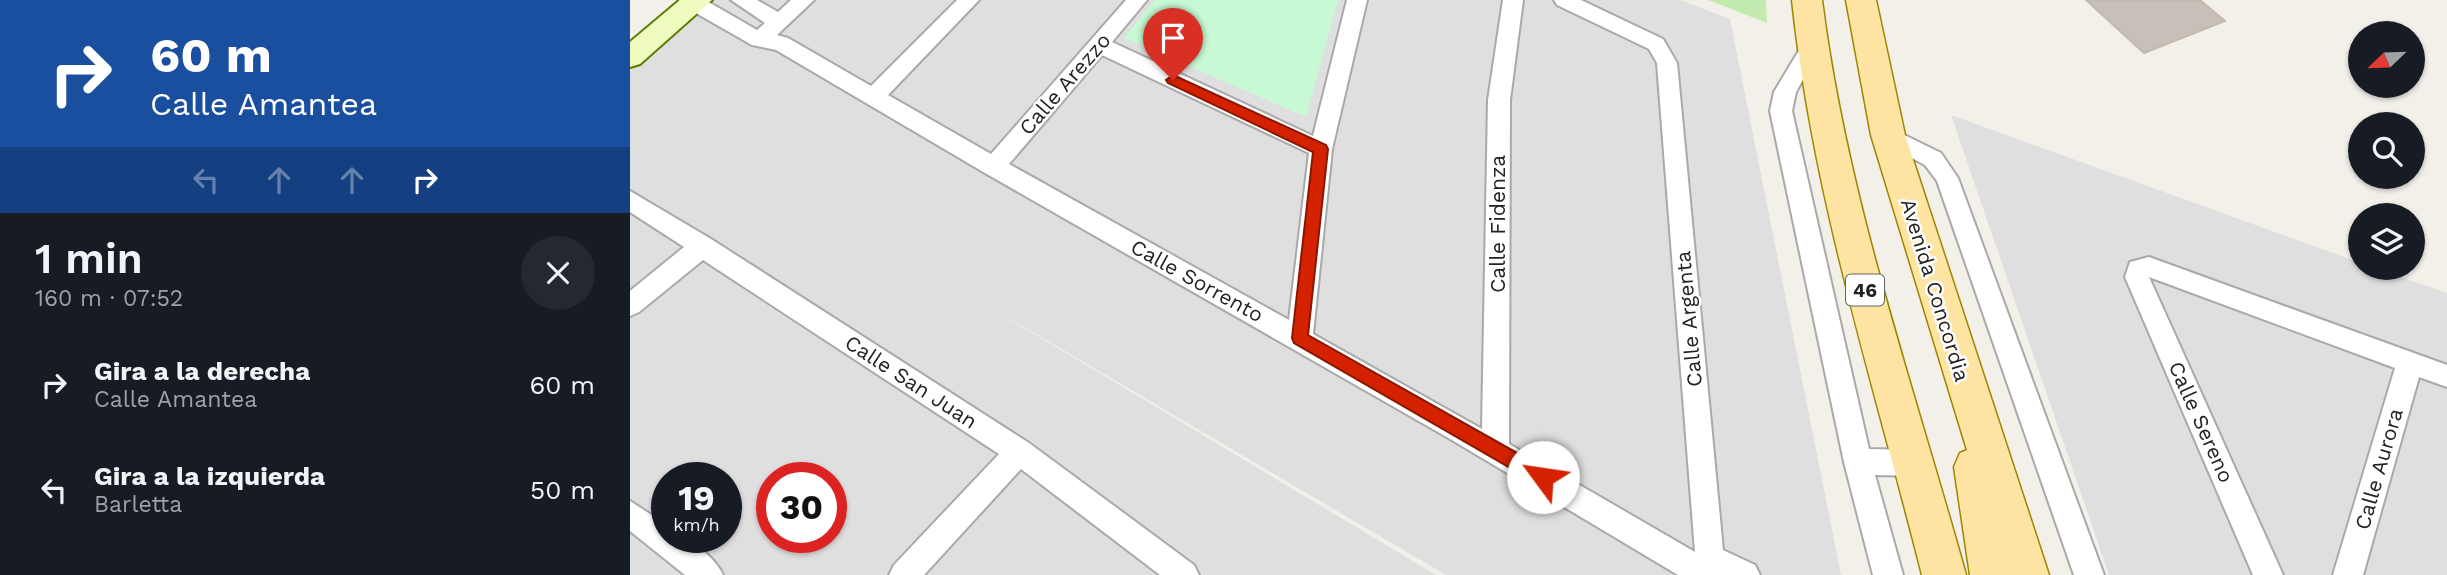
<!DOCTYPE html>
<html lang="es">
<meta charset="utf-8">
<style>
body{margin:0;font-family:"Work Sans",sans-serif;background:#242831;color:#f1f3f6;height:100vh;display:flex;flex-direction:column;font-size:26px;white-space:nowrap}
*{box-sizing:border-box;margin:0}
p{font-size:23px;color:#9ea1a6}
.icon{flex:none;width:38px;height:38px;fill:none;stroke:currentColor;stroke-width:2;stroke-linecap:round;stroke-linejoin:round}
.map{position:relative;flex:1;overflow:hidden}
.side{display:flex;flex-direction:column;background:#171b24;width:630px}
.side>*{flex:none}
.top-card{background:#1a4fa0;color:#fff;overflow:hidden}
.needle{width:46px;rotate:247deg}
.controls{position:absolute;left:1718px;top:21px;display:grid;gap:14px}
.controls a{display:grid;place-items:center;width:77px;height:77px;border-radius:50%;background:#171b24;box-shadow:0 2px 5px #0004;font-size:35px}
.speed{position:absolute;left:21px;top:462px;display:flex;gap:14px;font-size:35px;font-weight:700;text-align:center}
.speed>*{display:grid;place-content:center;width:91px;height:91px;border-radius:50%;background:#171b24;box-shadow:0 2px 5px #0004;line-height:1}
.speed small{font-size:18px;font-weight:400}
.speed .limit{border:10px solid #d22;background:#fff;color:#111}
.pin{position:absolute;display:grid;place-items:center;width:60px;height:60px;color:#fff;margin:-72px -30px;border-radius:50% 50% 50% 0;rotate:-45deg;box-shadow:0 0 7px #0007}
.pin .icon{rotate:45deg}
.me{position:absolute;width:77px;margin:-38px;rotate:301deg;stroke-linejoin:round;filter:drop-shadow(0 0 5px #0008)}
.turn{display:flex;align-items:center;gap:24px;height:147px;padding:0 35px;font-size:32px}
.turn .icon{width:91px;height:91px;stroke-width:2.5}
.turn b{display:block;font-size:49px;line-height:60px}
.lanes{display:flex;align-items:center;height:66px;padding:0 35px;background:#0003;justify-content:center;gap:35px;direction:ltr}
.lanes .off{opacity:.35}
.round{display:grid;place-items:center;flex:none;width:74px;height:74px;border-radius:37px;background:#242831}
.headline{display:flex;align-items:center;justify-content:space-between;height:119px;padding:0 35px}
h1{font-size:42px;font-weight:600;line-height:52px}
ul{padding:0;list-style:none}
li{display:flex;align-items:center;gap:21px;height:105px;padding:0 35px}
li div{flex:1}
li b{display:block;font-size:26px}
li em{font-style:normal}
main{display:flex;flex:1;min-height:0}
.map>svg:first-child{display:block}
.residential{fill:#e0dfdf;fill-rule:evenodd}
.grass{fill:#c3ebaf}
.park{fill:#c7fad4}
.building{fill:#c7c0b8;stroke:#c4baab;stroke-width:2}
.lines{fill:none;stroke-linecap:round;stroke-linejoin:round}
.street-casing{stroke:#a9a9a9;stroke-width:4}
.secondary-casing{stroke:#5d7e04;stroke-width:4}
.primary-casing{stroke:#a08400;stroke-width:3}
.street{fill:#fff;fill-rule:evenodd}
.secondary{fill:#eefabe;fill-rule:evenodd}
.primary{fill:#fde4a3;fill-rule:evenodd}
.route{fill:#d42200;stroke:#8a1600;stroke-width:2}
.labels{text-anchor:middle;stroke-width:5;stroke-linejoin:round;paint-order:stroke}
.shield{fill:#fff;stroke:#646464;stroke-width:2}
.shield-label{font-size:19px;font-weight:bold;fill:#222}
.street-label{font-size:21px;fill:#222;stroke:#fff}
</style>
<main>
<section class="side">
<div class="top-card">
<div class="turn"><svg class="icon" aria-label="right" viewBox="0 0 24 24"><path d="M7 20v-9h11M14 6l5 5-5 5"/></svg><div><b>60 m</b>Calle Amantea</div></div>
<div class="lanes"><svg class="icon off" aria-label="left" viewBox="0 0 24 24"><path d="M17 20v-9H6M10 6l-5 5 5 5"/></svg><svg class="icon off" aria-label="ahead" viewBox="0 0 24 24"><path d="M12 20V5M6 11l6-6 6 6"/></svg><svg class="icon off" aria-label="ahead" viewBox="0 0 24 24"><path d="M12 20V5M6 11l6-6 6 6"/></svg><svg class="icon" aria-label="right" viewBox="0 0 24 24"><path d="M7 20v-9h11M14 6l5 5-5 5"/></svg></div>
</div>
<div class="headline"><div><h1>1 min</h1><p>160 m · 07:52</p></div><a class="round"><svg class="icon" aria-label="close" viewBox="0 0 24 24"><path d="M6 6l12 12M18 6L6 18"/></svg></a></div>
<ul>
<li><svg class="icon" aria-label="right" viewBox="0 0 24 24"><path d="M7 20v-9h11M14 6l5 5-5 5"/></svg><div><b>Gira a la derecha</b><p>Calle Amantea</p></div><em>60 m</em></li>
<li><svg class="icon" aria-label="left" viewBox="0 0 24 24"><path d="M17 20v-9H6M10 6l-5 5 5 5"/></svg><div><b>Gira a la izquierda</b><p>Barletta</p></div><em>50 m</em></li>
</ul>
</section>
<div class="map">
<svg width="1817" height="575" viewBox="0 0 1817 575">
<rect width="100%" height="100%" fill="#f2f0e9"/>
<path class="residential" d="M70,0H1050L1100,19L1211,575H816L331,290L806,575H0V57ZM37,478H96V537H37ZM142,478H201V537H142Z
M1321,115L1731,263V268H1745L1817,293V575H1479Z"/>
<path class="grass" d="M1078,0H1136L1137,23Z"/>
<path class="park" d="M525,0H708L676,117L494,38Z"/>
<path class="building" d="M1456,0H1570L1595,21L1514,53Z"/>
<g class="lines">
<g class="street-casing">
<path id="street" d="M49,0H75L127,30L135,23L101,0H127L148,12L161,0H184L147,35L158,38L241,86L327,0H349L258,95L361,154L496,0H517L482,42L683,136L717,0H737L702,149L683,334L852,429L858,100L873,0H893L880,100L879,444L1065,552L1027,63L1019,49L927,5L924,0H951L1033,39L1047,63L1093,550L1125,565L1130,575H1048L822,440L355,173L146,50L122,45L52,5ZM472,55L679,153L659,320L379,164Z
M1181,40L1188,42L1191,47L1166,92L1162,111L1239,449L1286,450L1296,454L1300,463L1296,472L1286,476L1245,475L1273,575H1243L1214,462L1140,111L1144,92L1174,42Z
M1258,127L1311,153L1328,178L1474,575H1444L1307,181L1295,165L1250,141L1247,135L1250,129Z
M0,191L81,239L399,443L564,565L569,575H530L391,469L294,575H259L264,565L369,454L73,260L9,312L0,316V291L54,247L0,212Z
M1519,257L1817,365V387L1789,377L1733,575H1703L1765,368L1519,277L1653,575H1623L1495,277L1500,262Z
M0,501L37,525V537C58,537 84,555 93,575H55L0,531Z"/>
</g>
<g class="secondary-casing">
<path id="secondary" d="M50,0H82L10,64L0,67V42Z"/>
</g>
<g class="primary-casing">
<path id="primary" d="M1162,0H1192C1217,198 1283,384 1336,575H1292C1244,384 1183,197 1162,0Z
M1216,0H1246L1275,135L1419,575H1340L1324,467L1330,453L1337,450L1241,135Z"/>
</g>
<use href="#street" class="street"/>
<use href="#secondary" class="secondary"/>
<use href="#primary" class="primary"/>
</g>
<path class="route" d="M543,75L696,145L698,149L678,335L919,471L922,477L919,483L913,485L906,483L664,343L662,338L683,152L538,83L536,80Z"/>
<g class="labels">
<rect class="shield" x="1216" y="274.5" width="38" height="31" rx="5"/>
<g class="shield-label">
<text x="1235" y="297">46</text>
</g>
<g class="street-label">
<text transform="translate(435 84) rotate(-49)" y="7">Calle Arezzo</text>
<text transform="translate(868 224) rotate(-90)" y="7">Calle Fidenza</text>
<text transform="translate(567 281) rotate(29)" y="7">Calle Sorrento</text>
<text transform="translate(1305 290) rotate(73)" y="7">Avenida Concordia</text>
<text transform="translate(1059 319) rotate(-95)" y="7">Calle Argenta</text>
<text transform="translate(281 382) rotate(33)" y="7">Calle San Juan</text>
<text transform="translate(1571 422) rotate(66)" y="7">Calle Sereno</text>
<text transform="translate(1749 469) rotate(-74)" y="7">Calle Aurora</text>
</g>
</g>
</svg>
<div class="controls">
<a><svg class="needle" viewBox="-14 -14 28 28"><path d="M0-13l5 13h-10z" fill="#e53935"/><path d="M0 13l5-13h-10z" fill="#9ea1a6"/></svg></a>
<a><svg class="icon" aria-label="search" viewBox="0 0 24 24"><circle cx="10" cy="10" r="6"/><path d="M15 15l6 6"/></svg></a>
<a><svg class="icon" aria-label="layers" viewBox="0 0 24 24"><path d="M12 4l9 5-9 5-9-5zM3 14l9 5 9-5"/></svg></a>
</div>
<div class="speed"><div>19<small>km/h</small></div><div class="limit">30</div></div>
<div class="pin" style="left:543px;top:80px;background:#d93025"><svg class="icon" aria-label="arrive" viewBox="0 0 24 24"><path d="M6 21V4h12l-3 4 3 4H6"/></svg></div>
<svg class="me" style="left:913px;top:477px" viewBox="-20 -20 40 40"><circle r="19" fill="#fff"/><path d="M0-13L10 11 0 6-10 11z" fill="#d42200"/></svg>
</div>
</main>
